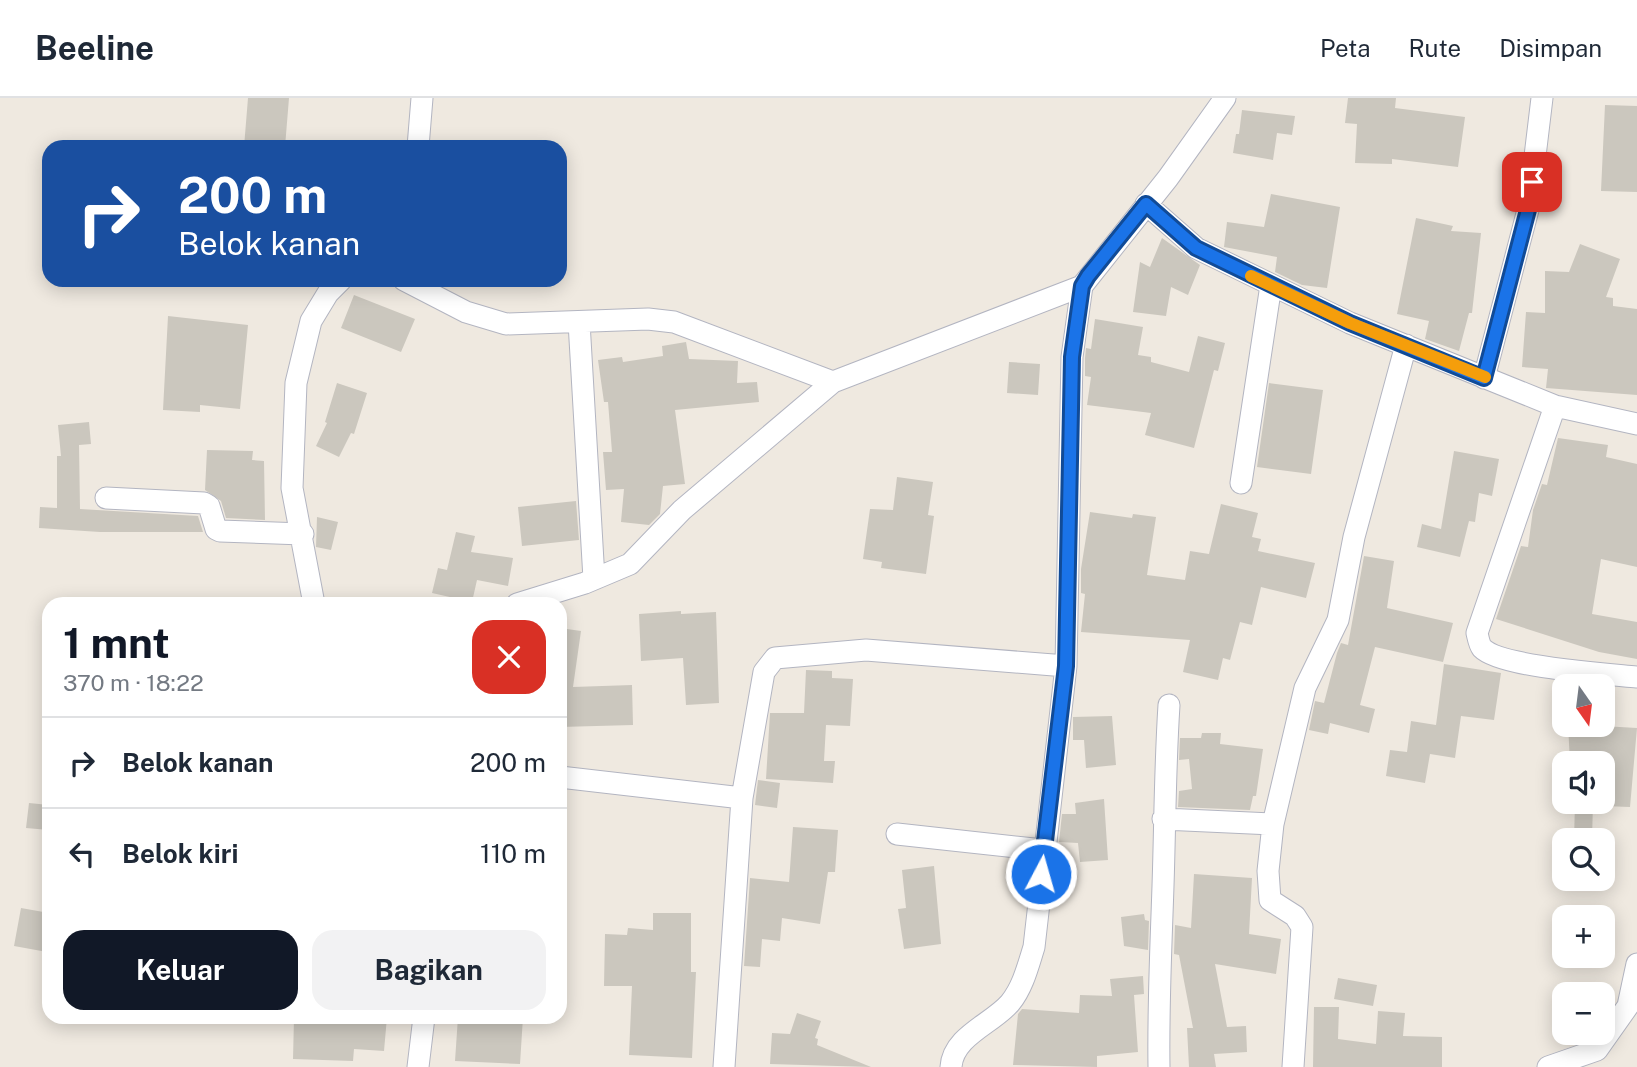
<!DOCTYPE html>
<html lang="id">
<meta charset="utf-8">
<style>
body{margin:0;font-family:"Public Sans",sans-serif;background:#f2f2f3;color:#1f2937;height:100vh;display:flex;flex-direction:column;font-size:26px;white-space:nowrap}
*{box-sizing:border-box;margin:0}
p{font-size:23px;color:#747a83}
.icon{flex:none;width:38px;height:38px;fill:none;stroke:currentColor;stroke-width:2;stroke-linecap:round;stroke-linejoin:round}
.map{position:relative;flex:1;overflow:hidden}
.details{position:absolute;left:42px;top:499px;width:525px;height:427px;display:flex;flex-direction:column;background:#fff;border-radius:21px;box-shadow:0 4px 18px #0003}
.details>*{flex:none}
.guide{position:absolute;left:42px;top:42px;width:525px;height:147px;border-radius:21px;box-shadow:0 4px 18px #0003;background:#1a4fa0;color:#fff;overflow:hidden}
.needle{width:46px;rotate:166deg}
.controls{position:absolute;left:1552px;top:576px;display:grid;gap:14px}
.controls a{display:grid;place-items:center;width:63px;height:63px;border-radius:14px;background:#fff;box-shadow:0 4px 18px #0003;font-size:35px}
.pin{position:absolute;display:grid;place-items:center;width:60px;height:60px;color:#fff;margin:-30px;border-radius:14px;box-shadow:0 4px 10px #0006}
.me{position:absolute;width:77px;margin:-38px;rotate:6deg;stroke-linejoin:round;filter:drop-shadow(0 0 5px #0008)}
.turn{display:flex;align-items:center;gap:24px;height:147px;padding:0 21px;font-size:32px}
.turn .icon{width:91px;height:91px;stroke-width:2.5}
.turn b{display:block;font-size:49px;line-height:60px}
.round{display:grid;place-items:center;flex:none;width:74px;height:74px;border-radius:21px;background:#f2f2f3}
.headline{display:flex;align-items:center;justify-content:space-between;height:119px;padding:0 21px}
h1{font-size:42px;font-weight:700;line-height:52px;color:#111827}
.action{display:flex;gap:14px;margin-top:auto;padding:14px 21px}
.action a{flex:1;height:80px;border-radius:21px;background:#111827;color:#fff;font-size:28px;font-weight:700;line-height:80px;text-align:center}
.action a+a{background:#f2f2f3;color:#1f2937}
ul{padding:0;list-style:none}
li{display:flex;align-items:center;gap:21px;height:91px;padding:0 21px;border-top:2px solid #e0e1e3}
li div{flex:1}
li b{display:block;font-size:26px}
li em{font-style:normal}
header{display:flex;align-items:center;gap:42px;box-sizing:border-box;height:98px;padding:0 35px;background:#fff;border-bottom:2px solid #e0e1e3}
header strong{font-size:33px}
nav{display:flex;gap:38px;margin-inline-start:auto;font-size:24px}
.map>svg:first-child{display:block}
.building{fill:#cbc7be}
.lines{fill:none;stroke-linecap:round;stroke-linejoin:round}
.minor-casing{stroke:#b3b5c1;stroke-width:23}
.minor{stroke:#fff;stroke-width:21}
.route-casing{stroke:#114b97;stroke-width:18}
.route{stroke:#1a73e8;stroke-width:12}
.slow{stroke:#f59e0b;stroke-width:12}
</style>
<header>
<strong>Beeline</strong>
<nav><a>Peta</a><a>Rute</a><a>Disimpan</a></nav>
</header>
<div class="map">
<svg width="1637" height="969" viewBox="0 0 1637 969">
<rect width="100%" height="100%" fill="#efe9e0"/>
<path class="building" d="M248,0H289L285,49H244Z
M1348,0H1396L1395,10L1465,19L1458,69L1392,61V66L1355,65L1357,26L1345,25Z
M1605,7L1637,8V94L1601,93Z
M1242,12L1295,18L1292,37L1277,35L1273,62L1233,55L1236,36H1239Z
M1271,96L1340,109L1327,190L1302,187L1275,174L1277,159L1224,149L1227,124L1264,129Z
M1416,120L1453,128L1451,133L1481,135L1472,215H1469L1459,253L1425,241L1429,223L1397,216Z
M1162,140L1200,167L1188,197L1171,189L1166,218L1133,214L1140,164L1150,169Z
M1580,146L1620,161L1606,199L1613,200V208L1637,211V297L1546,290L1548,271L1522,269L1526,214L1545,215V173L1569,174Z
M354,197L415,221L401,254L341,230Z
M168,218L248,227L240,311L200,307V314L163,312Z
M1095,221L1143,229L1138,257L1151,259V264L1189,274L1198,238L1225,245L1218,273L1214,272L1194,350L1145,337L1151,315L1087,307L1091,279L1085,278V260L1086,250L1091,251Z
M686,244L689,261L738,263L737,285L757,284L759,304L675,312L685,386L663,388L660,416L649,427L621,424L624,391L606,392L603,354H612L608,304H604L598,262L622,259L623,264L663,258L662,248Z
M1009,264L1040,266L1038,297L1007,295Z
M337,285L367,295L354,336L351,335L339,359L316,348L327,325L325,324Z
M1269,285L1323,292L1311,376L1257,369Z
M89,324L91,346L79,347L80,411L198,418L203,434H100L39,430L40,409L57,410V358H61L58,327Z
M1558,340L1608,347L1606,359L1637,366V469L1601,461L1592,516L1637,524V561L1599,554L1496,521L1521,448L1528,449L1533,412L1542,386L1547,387Z
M207,352L253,353L252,362L264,363L265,422L226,420L221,403L205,392Z
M1454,353L1499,361L1492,398L1479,395L1475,424L1469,423L1460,459L1417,449L1422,426L1441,431Z
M897,379L933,384L928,417L934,418L926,476L881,470L882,464L863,461L870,411L893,412Z
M576,403L579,442L522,448L518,409Z
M1221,406L1258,415L1252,439L1261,441L1258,453L1315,465L1306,500L1261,489L1252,527L1240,524L1230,562L1223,560L1218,582L1183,574L1190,542L1081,534L1085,496L1081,495V471L1090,414L1132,420L1133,416L1156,419L1147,477L1185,482L1190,453L1209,456Z
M317,419L338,424L331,452L316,449Z
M456,434L475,438L471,454L513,460L508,488L477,482L472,504L432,495L438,470L447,472Z
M1364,458L1394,463L1387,510L1453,525L1443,564L1375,549L1360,607L1375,611L1369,635L1330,625L1328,636L1309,632L1315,603L1324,605L1337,555L1341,545L1348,547Z
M681,513V516L716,514L719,605L686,607L683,560L641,563L639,516Z
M560,530L581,533L573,589L632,587L633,627L560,629Z
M1444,566L1501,575L1494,622L1461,618L1455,660L1430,656L1425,685L1386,678L1390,652L1407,654L1411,623L1436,627Z
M806,572L832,573V580L853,581L850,628L826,627L824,663H835L833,685L766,681L770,615H804Z
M1112,618L1116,667L1086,670L1084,642H1073V619Z
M1568,626L1637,630L1630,709L1603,708V665H1570Z
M1202,635H1221L1220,646L1263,651L1256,698H1253L1250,712L1178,709L1179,693L1192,691L1189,661L1179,662L1180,640H1201Z
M758,682L780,685L777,710L755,707Z
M1104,701L1108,762L1080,764L1078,745L1059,744L1062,716H1076L1075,705Z
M1575,704H1593L1592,742H1574Z
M29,705L49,707V732L26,730Z
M793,729L838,732L835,774H828L820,826L782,820L780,843L762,841L760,869L744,868L750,780L789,784Z
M934,768L941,846L904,851L898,811L906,810L902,772Z
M1194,776L1252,780L1249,836L1281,841L1276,876L1215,866L1227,929L1246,928L1247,954L1214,956L1216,969H1189L1187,930H1193L1179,857L1174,856L1175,827L1191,830Z
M21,810L49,815L47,854L14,848Z
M653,815H691V874H696L692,960L629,957L632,888H604L605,836L627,837L628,830L653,832Z
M1144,816L1145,822L1149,823L1148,852L1124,848L1121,819Z
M1143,878L1144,896L1134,897L1138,954L1097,958V969L1013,967L1018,916L1022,911L1079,915L1080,897L1112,898L1110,881Z
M1338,880L1377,887L1373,908L1334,901Z
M1314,909H1339L1338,941L1376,946L1378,913L1405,915L1403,938L1442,939V969H1313Z
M797,915L821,923L815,940L818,941L817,947L871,969L770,966L772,935L790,936Z
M331,919H387L384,953L354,951L353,963L293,961L294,920Z
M458,919H523L520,966L455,963Z"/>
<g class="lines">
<g class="minor-casing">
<path id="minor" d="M418,49L422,0
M1146,106L1196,150L1350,225L1555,308L1637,326
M404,182L466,214L506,226L648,221L674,224L833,284
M579,224L594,481
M1484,280L1529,108L1542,0
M1555,308L1477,535C1478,539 1479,546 1482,550C1500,569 1607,576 1637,579
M1241,385L1271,187
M106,400L204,405L209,408L216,431L220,433L303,436
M314,506L292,390L296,285L311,223L328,195L341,182
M517,506L585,485L630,466L682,412L833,284L1082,188
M560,679L742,700
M1163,721L1273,726
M897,736L1043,752
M418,969L424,919
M724,969L742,700L764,574L775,560L866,552L1066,568
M951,969C953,938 992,926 1010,905C1023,889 1028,868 1034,849L1066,568L1072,259L1082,188L1168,80L1225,0
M1159,969C1158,908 1161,849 1163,788C1165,727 1165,668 1169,607
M1293,969L1302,829L1295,818L1270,802L1268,773L1273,726L1305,590L1338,522L1354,439L1406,247
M1548,969L1597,952L1628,908L1637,866"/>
</g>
<use href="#minor" class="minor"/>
</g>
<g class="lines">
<g class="route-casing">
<path id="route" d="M1041,776L1066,568L1072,259L1082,188L1088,178L1146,106L1196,150L1350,225L1484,280L1529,108L1532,84"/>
</g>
<use href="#route" class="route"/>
<path class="slow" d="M1251,178L1350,225L1485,279"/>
</g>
</svg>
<div class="controls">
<a><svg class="needle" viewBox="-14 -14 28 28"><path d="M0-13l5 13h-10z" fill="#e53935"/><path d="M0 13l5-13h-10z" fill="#747a83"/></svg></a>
<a><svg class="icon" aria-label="sound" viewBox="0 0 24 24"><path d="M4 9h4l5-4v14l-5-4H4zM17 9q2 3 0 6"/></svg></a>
<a><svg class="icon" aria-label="search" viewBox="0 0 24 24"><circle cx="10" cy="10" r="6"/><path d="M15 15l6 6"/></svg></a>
<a>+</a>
<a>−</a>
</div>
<div class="pin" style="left:1532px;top:84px;background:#d93025"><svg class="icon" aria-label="arrive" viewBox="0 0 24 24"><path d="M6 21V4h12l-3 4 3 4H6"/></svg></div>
<svg class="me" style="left:1041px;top:776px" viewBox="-20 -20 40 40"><circle r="17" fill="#1a73e8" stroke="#fff" stroke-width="3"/><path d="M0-11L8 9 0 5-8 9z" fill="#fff"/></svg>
<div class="guide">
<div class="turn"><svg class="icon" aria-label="right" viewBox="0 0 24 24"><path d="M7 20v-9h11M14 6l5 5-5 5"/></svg><div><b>200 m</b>Belok kanan</div></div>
</div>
<section class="details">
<div class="headline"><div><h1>1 mnt</h1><p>370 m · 18:22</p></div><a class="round" style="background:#d93025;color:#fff"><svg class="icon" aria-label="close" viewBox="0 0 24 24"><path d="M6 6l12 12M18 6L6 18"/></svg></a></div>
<ul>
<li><svg class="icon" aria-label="right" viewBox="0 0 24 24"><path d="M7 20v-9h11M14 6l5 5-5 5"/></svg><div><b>Belok kanan</b></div><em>200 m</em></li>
<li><svg class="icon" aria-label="left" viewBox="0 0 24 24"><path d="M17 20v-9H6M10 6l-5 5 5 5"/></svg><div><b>Belok kiri</b></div><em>110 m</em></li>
</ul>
<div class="action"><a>Keluar</a><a>Bagikan</a></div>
</section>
</div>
